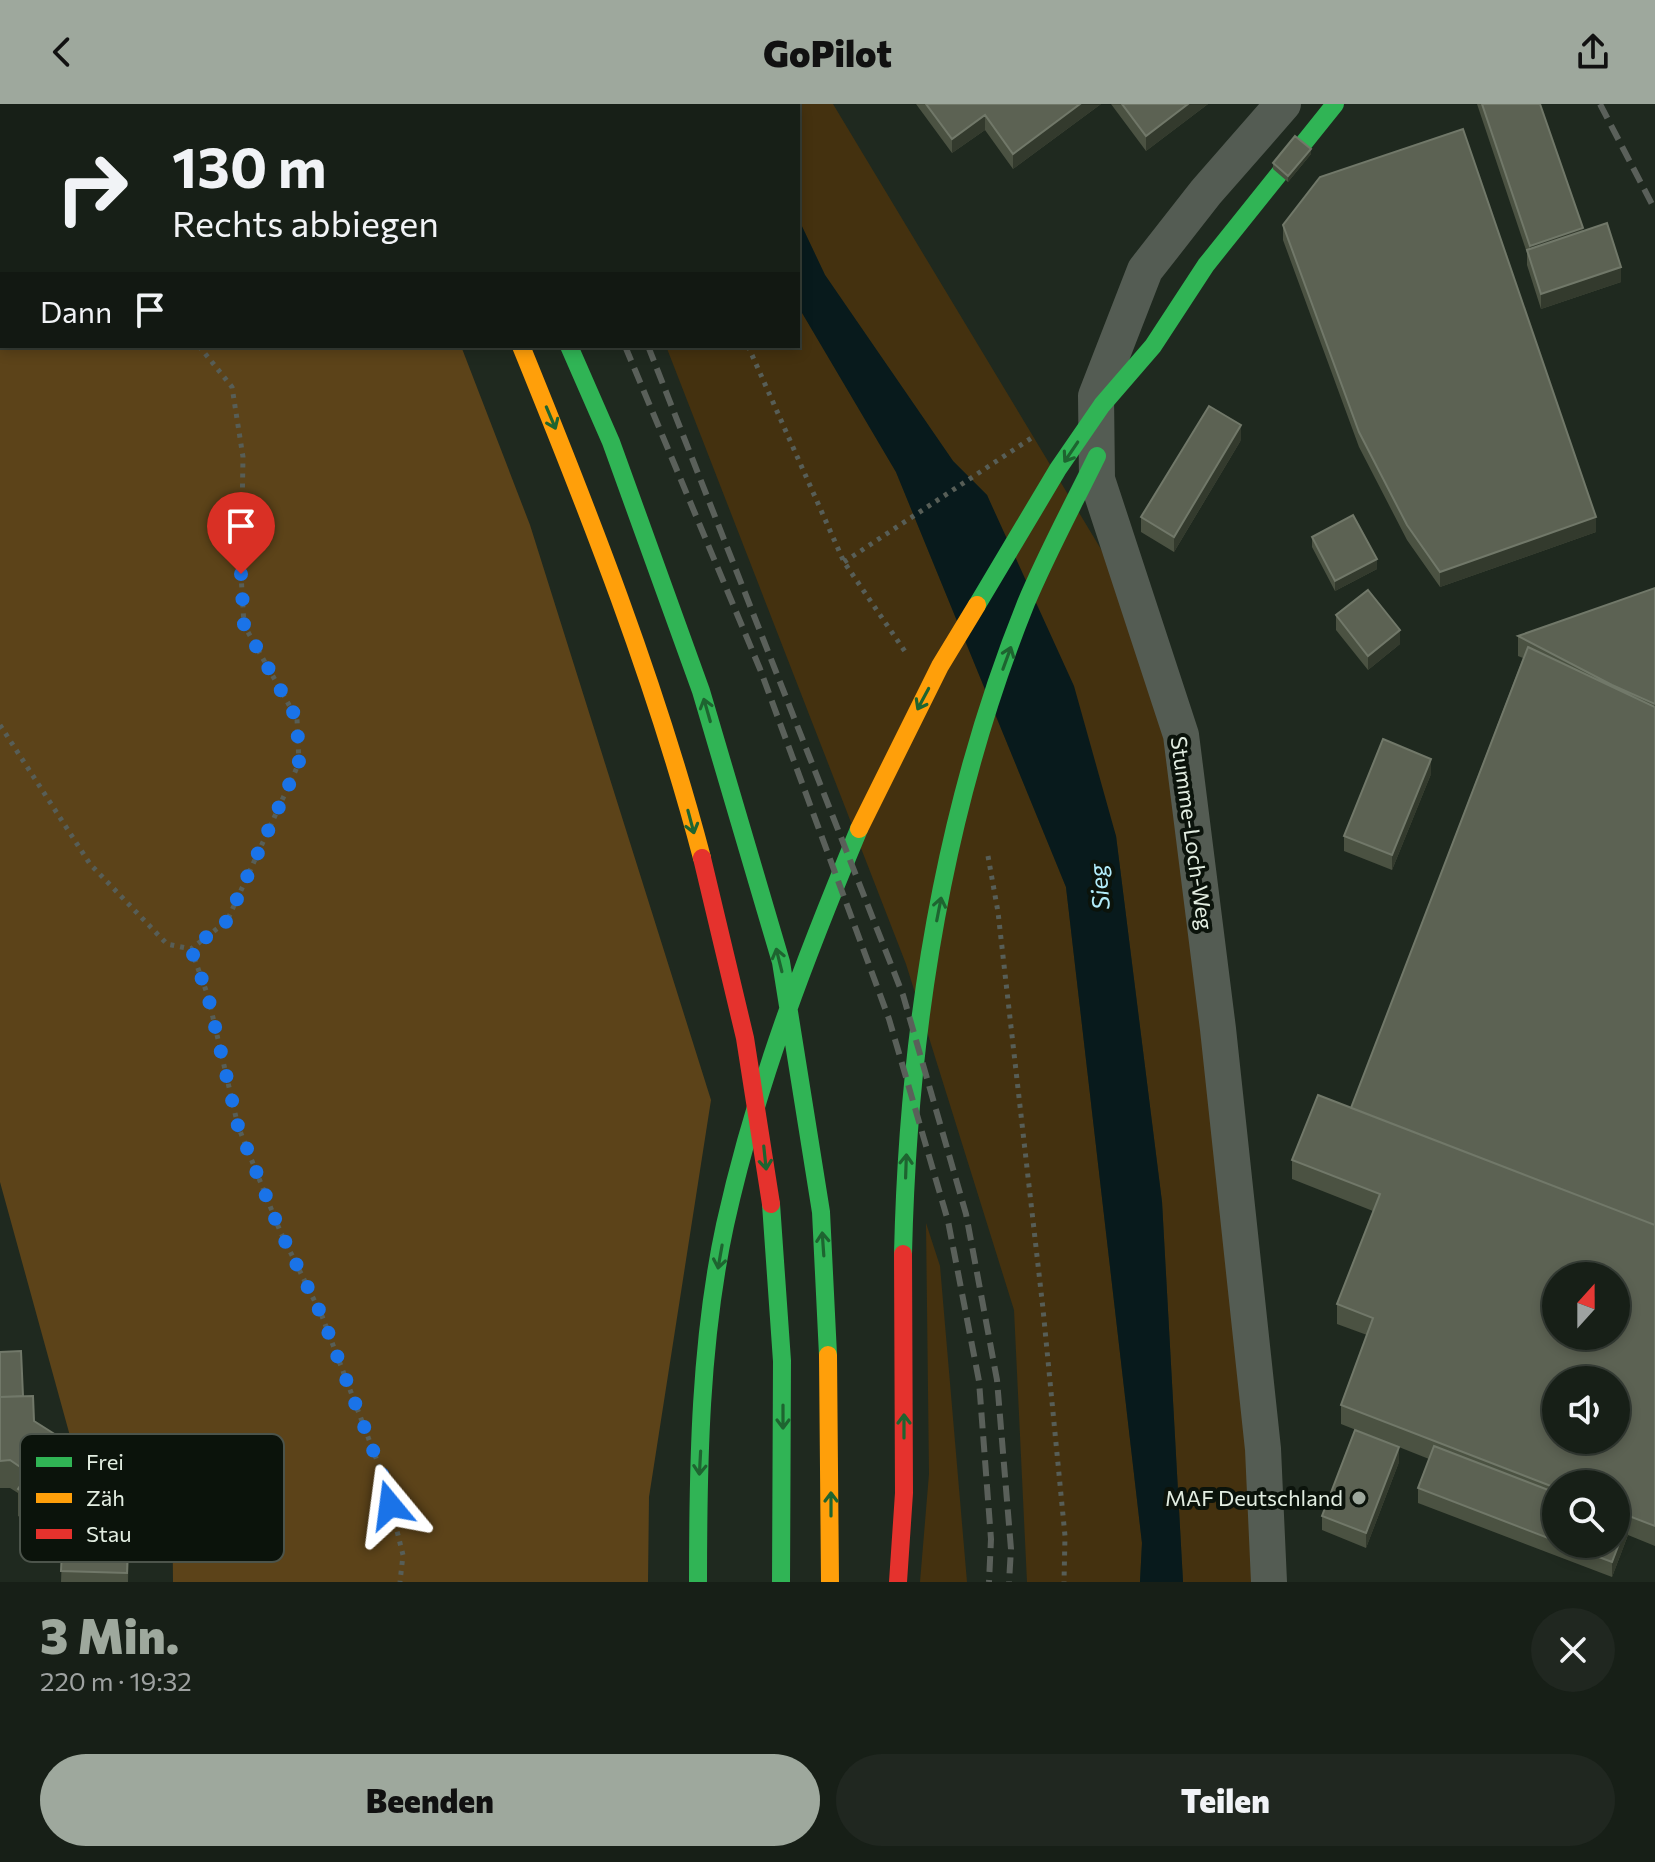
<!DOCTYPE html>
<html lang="de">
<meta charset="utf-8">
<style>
body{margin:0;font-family:Commissioner,sans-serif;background:#202720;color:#f1f3f6;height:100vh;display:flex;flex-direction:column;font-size:30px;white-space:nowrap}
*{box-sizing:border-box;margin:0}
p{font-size:26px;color:#9ea2a1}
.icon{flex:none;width:44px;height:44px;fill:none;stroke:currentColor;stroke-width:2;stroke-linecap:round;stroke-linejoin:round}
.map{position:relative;height:1478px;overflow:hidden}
.details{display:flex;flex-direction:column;background:#171f17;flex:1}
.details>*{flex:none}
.top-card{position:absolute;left:0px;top:0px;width:800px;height:244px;box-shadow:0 4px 12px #0003,0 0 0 2px #363d36;background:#171f17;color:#f1f3f6;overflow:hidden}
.needle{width:52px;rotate:21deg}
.buttons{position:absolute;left:1542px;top:1158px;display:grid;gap:16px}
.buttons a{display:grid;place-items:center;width:88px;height:88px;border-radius:50%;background:#171f17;box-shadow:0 4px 12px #0003,0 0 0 2px #363d36;font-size:40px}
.pin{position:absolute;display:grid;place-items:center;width:68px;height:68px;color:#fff;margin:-82px -34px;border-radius:50% 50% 50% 0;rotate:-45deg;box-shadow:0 0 8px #0007}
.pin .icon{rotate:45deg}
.me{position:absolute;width:88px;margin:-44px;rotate:344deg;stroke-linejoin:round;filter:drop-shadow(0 0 6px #0008)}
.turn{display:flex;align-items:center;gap:28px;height:168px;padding:0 40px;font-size:36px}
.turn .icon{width:104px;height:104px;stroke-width:2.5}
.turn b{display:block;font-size:56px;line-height:68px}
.then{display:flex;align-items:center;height:76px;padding:0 40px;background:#0003;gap:16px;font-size:30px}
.round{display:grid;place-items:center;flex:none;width:84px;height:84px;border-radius:42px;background:#202720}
.overview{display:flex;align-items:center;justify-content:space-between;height:136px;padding:0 40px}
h1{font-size:48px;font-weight:800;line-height:60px;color:#9ea89d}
.primary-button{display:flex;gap:16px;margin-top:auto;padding:16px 40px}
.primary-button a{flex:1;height:92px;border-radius:48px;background:#9ea89d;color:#111;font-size:32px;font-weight:800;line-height:92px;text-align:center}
.primary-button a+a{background:#202720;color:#f1f3f6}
header{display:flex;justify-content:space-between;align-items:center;height:104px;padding:0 40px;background:#9ea89d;color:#111;font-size:36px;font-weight:800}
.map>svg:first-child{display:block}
.green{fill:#44310f}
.forest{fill:#5c4319}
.water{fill:#081a1c}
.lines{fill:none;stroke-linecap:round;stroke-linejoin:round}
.path{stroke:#575e57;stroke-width:5;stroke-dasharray:4 6;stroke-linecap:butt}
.street{stroke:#545c53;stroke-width:36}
.fast{stroke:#30b455;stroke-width:18}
.slow{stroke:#ff9f0a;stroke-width:18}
.jam{stroke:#e5322d;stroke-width:18}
.rail{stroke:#5a605a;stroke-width:6;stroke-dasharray:16 8;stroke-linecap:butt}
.wall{fill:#4b5242;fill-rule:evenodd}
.shaded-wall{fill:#333a2d}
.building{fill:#5c6253;stroke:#717869;stroke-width:2;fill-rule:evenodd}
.oneway{stroke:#1e6430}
.route{stroke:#1a73e8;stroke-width:14;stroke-dasharray:0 25.2}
.poi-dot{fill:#9ea89d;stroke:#0b130b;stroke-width:3}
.labels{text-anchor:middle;stroke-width:8;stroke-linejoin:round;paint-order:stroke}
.street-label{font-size:22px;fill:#e2ede1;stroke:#0b130b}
.poi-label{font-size:22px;fill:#e2ede1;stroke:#0b130b;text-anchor:end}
.water-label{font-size:24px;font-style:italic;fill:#b2edfb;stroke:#0b130b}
.key{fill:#0b130b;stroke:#4c544b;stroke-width:2}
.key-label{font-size:22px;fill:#e2ede1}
</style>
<header><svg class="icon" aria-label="back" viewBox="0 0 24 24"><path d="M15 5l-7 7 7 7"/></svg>GoPilot<svg class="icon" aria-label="share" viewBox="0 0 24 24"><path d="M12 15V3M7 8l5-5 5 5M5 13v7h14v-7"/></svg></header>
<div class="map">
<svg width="1655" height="1478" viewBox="0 0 1655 1478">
<rect width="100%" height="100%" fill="#1f291f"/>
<path class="green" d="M577,0H709L710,2H578Z
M743,0H833L1143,515L1181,631L1269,1478H1183L1162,1098L1116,732L987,391L953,357L825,171L798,114V2Z
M798,202L896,368L1066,783L1142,1439L1140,1478H1027L1014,1206L906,860L666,242H798Z
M926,1119L940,1162L967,1478H920L929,1370Z"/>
<path class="forest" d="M0,0H369L370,2H2V242H461L530,421L711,996L649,1393L648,1478H173L172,1372L78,1361L0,1078Z"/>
<path class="water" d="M798,114L825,171L953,357L987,391L1074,582L1116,732L1162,1098L1183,1478H1140L1142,1439L1066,783L896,368L798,202Z"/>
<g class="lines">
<path class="path" d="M16,0L17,2
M641,0V2
M748,242L844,458L906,549
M844,458L1033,333
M0,621L90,760L167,840L191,845L227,817L299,659L297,615L244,521L241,470L243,353L232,283L199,242
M988,752L998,808L1043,1205L1065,1432L1064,1478
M191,845L208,892L238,1022L280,1127L322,1212L384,1375L403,1451L400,1478"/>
<path class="street" d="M1269,1478L1263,1345L1218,925L1181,631L1097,375L1096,292L1145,166L1206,88L1283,0"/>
<path class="fast" d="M419,0V2
M569,242L611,338L701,587L781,858L821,1108L828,1251
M977,501L1058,365L1102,301L1153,242L1206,161L1335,0
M771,1100L782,1257L781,1478
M903,1150C908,928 943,705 1026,499C1047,449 1073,401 1097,352
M698,1478C698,1360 700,1237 725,1121C756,981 804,857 859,725"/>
<path class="slow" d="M466,0V2
M521,242C589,409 656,579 702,754
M859,725L940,562L977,501
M828,1251L830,1478"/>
<path class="jam" d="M702,754L745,934L771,1100
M898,1478L904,1389L903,1150"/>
<path class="rail" d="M535,0L536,2
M555,0V2
M1600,0L1655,106
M625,242L760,565L889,915L948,1117L979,1277L991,1435L989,1478
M648,242L903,891L966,1110L997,1276L1011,1445L1009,1478"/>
</g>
<path class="wall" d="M916,0H1101L1013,65L985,26L952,49Z
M1111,0H1208L1146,47Z
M1477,0H1540L1583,127L1621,178L1541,205L1527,161V149Z
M1311,50L1288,78L1273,65V59Z
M1283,121L1596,428L1440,483L1407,436L1359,343L1283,136Z
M1241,336L1174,448L1141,428V413Z
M1312,433L1377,465L1335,487L1312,443Z
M1655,484V1442L1628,1431L1612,1473L1418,1399V1384L1429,1355L1341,1320V1301L1367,1231L1337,1220V1200L1373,1107L1292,1075V1056L1351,1004L1523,554L1518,552V532ZM1556,1380H1616V1440H1556Z
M1336,511L1400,540L1368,566L1336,526Z
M1431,670L1392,766L1344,747V732Z
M0,1248L34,1317L105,1389L104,1390L129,1436L128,1478H61L62,1450L54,1441V1434L18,1412V1389L10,1384H0Z
M1399,1358L1366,1444L1322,1426V1412Z"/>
<path class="shaded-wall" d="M1080,0H1101L1013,65V50Z
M1188,0H1208L1146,47V32Z
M985,11V26L952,49V35Z
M1311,45V50L1288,78V72Z
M1583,124V139L1530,157V142Z
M1621,163V178L1541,205V190Z
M1241,321V336L1174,448V433Z
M1596,413V428L1440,483V468Z
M1377,455V465L1335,487V477Z
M1400,526V540L1368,566V552Z
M1431,655V670L1392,766V751Z
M1399,1343V1358L1366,1444V1429Z
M105,1362V1389L97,1402V1375Z
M129,1408V1436L127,1478Z
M1628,1416V1431L1612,1473V1458Z"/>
<path class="building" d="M926,0H1080L1013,50L985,11L952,35Z
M1122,0H1188L1146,32Z
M1482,0H1540L1583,124L1530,142Z
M1463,25L1596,413L1440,468L1407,421L1359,328L1283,121L1320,73Z
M1295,32L1311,45L1288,72L1273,59Z
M1607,119L1621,163L1541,190L1527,146Z
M1209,302L1241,321L1174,433L1141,413Z
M1353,411L1377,455L1335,477L1312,433Z
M1655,484V600L1612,581L1518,532Z
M1368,486L1400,526L1368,552L1336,511Z
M1528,543L1655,603V1121L1351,1004Z
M1383,635L1431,655L1392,751L1344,732Z
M1318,991L1655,1121V1422L1616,1407V1380H1556V1384L1341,1301L1373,1214L1337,1200L1380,1090L1292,1056ZM1556,1172H1616V1232H1556ZM1556,1276H1616V1336H1556Z
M21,1247L23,1292L0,1293V1248Z
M33,1292L34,1317L105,1362L97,1375L114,1407L129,1408L127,1469L61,1467L63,1424L54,1414V1407L18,1385L29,1369L10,1356L0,1357V1293Z
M1355,1326L1399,1343L1366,1429L1322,1412Z
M1434,1342L1556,1389V1437L1418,1384Z
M1616,1412L1628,1416L1612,1458L1564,1440H1616Z"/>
<defs><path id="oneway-shaft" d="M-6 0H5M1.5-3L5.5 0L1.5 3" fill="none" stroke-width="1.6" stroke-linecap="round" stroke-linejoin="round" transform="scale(2)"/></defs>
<g class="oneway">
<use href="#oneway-shaft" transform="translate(551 314) rotate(67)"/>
<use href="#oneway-shaft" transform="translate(1071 348) rotate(124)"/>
<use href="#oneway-shaft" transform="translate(1007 554) rotate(-70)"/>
<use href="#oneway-shaft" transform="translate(923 595) rotate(118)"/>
<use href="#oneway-shaft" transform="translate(707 606) rotate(-106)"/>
<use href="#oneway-shaft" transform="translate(691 718) rotate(75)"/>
<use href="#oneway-shaft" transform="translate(939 805) rotate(-79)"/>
<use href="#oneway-shaft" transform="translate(779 856) rotate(-104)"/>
<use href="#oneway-shaft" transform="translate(765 1054) rotate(84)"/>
<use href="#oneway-shaft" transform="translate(906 1062) rotate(-88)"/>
<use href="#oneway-shaft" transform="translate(823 1140) rotate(-94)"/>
<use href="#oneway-shaft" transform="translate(720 1153) rotate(100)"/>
<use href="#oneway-shaft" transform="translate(783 1313) rotate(90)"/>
<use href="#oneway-shaft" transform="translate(904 1322) rotate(-90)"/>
<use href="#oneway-shaft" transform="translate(700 1359) rotate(93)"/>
<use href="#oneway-shaft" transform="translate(831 1400) rotate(-90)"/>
</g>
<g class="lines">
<path class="route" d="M241,470L244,521L297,615L299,659L227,817L191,845L208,892L238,1022L280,1127L322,1212L384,1375L390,1401"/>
</g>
<circle class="poi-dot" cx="1359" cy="1394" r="8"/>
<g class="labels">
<g class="street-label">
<text transform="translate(1192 729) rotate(82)" y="8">Stumme-Loch-Weg</text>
</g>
<g class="poi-label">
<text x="1343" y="1402">MAF Deutschland</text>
</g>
<g class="water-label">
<text transform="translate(1100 783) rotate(-95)" y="8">Sieg</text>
</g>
</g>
<rect x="20" y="1330" width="264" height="128" rx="12" class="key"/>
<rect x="36" y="1353" width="36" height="10" fill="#30b455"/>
<rect x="36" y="1389" width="36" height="10" fill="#ff9f0a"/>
<rect x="36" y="1425" width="36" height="10" fill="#e5322d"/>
<g class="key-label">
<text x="86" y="1366">Frei</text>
<text x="86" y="1402">Zäh</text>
<text x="86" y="1438">Stau</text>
</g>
</svg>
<div class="buttons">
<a><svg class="needle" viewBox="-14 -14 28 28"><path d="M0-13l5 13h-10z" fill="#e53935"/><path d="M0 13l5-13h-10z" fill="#9ea2a1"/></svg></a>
<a><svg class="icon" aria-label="sound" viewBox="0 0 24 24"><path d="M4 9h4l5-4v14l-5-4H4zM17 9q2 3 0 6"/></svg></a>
<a><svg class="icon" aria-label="search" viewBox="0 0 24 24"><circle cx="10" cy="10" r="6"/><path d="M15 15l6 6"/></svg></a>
</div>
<div class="pin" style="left:241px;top:470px;background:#d93025"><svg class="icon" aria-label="arrive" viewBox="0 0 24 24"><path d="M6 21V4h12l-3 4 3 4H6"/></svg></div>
<svg class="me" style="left:390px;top:1401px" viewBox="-20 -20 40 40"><path d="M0-17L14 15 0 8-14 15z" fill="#1a73e8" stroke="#fff" stroke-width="4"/></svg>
<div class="top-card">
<div class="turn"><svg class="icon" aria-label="right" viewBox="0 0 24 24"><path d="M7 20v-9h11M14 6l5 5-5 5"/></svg><div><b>130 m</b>Rechts abbiegen</div></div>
<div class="then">Dann<svg class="icon" aria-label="arrive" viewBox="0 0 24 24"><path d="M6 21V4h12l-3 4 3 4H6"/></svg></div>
</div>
</div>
<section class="details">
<div class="overview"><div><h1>3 Min.</h1><p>220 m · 19:32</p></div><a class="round"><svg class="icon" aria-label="close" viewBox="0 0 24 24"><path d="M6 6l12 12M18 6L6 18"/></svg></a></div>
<div class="primary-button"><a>Beenden</a><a>Teilen</a></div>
</section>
